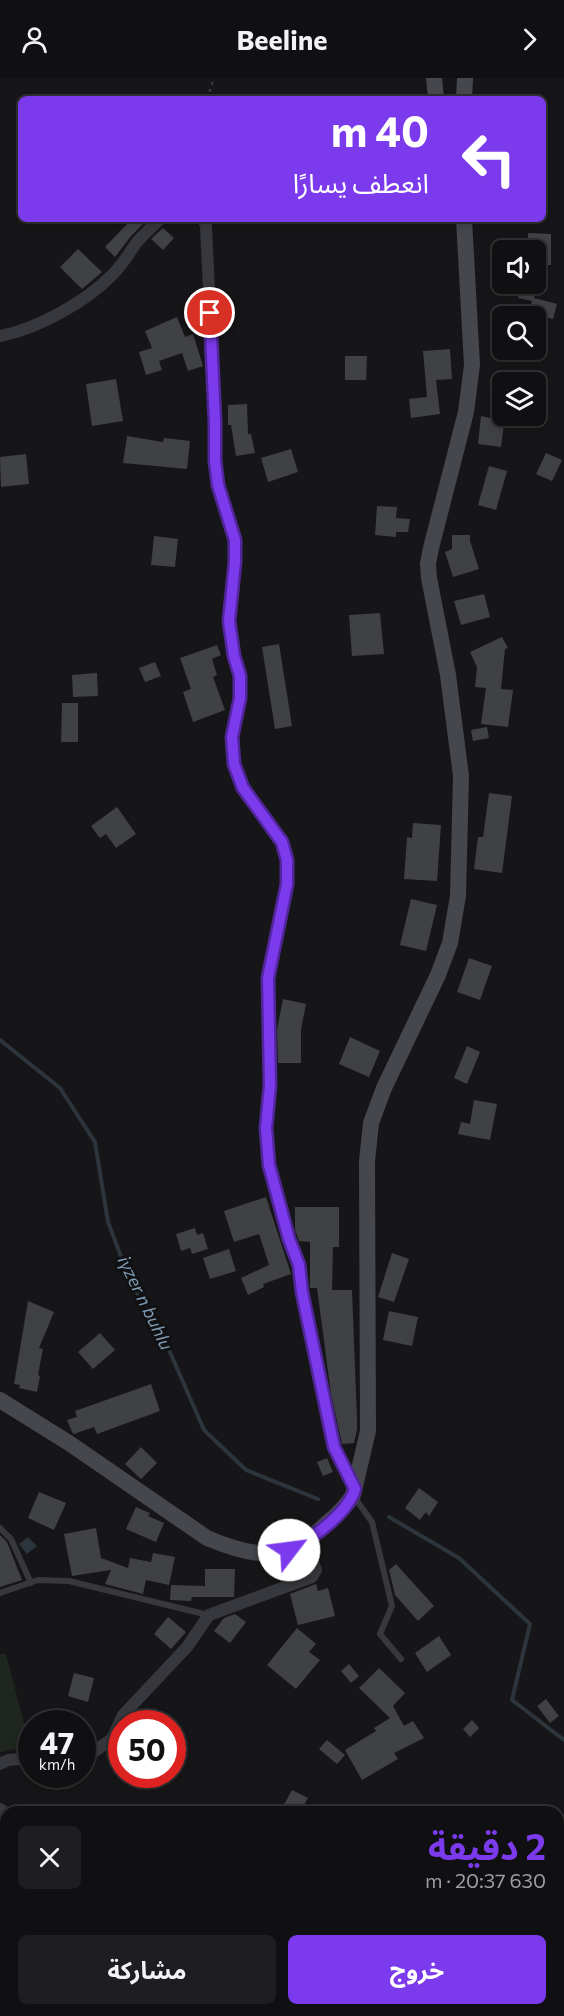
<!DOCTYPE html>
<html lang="ar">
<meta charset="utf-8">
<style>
body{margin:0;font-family:Commissioner,"Noto Sans Arabic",sans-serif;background:#1e1e20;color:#f1f3f6;direction:rtl;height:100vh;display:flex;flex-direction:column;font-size:22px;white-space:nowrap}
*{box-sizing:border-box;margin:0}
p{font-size:20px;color:#9c9d9f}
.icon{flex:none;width:33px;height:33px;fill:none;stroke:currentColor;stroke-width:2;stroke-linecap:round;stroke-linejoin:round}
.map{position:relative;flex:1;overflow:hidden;direction:ltr}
.panel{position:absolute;left:0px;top:1728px;width:564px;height:210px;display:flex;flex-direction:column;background:#101012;border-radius:18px 18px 0 0;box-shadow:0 3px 9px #0003,0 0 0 2px #303032;direction:rtl}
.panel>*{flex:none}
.top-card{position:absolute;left:18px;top:18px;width:528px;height:126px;border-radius:9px;box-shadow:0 3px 9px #0003,0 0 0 2px #303032;direction:rtl;background:#7c3aed;color:#fff;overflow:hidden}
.controls{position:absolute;left:492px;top:162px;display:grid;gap:12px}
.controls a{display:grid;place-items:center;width:54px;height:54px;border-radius:9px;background:#101012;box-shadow:0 3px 9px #0003,0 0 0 2px #303032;font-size:30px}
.speed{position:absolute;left:18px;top:1632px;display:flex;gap:12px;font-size:30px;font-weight:700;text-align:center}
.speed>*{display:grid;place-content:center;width:78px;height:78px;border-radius:50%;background:#101012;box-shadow:0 3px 9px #0003,0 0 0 2px #303032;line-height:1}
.speed small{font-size:15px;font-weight:400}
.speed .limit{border:9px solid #d22;background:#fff;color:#111}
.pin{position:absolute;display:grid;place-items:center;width:51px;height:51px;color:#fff;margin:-26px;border:3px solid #fff;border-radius:50%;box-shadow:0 2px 6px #0007}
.me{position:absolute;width:66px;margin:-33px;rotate:60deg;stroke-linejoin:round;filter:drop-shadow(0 0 4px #0008)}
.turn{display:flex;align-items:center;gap:21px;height:126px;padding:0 18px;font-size:27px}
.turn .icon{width:78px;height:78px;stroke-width:2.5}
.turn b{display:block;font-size:42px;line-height:51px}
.round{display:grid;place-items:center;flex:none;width:63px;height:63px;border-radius:9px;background:#1e1e20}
.summary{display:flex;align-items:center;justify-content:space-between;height:102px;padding:0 18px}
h1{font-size:36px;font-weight:700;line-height:45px;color:#7c3aed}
.button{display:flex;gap:12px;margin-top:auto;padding:12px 18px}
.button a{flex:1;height:69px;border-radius:9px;background:#7c3aed;color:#fff;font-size:24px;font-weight:700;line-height:69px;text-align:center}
.button a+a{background:#1e1e20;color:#f1f3f6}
header{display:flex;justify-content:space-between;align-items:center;height:78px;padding:0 18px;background:#101012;font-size:27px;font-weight:700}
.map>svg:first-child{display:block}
.green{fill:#1e261f}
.water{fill:#2c353c}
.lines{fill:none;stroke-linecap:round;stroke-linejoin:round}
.stream{stroke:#2c353c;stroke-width:4}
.building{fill:#404145}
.path{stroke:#3d3f44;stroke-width:2;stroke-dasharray:3 4.5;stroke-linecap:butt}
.lane{stroke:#37383d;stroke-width:6}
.street{stroke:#37383d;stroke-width:12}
.secondary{stroke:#45474d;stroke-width:16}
.route-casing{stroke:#51269a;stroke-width:15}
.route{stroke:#7c3aed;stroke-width:10}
.labels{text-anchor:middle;stroke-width:6;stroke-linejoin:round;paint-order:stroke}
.water-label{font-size:18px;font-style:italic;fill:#7f9bb3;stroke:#111113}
</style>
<header><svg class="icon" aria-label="forward" viewBox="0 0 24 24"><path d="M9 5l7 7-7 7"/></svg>Beeline<svg class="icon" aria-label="person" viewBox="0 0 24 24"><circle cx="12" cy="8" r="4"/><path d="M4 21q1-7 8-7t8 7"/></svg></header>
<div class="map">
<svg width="564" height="1938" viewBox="0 0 564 1938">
<rect width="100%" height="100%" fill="#161618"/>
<path class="green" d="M0,1576H6L30,1668L0,1674Z"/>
<path class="water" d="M28,1459L37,1468L27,1476L19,1466Z"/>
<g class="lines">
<path class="stream" d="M0,962L60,1010L95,1064L108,1144L131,1205L162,1256L204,1352L246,1392L318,1421
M389,1439L459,1480L530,1546L512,1622L564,1662"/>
</g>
<path class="building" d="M130,141H148L131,158L115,179L105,169L131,142Z
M163,150L174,160L163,172L151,161Z
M528,155L551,156V187H536V172H528Z
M78,171L102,194L82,211L60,189Z
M522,206H538L534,220L557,226L553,241L541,238H528L532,223L518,220Z
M177,239L185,259L193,256L203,288L188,293L182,275L159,283L162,292L146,297L139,274L152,270L145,253Z
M450,271L452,301L436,302L440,336L411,340L409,321L427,319L423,273Z
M345,278H367L366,302H345Z
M116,301L123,343L92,348L86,306Z
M247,326L248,356H251L255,375L236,378L231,347H228V327Z
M491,332L502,333V338H505L501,369L478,366L481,338L490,340Z
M127,358L163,364L164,360L190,363L187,391L123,385Z
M291,371L298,394L268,404L261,380Z
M546,375L562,382L552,403L536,396Z
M26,376L29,406L1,409L0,379Z
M489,388L507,393L496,432L478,427Z
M377,428L397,429L396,440L410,441L408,454H396V459L375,457Z
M452,457H470V463L479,491L453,499L445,474L452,471Z
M154,458L178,461L175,489L151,487Z
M484,516L490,539L461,547L454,523Z
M380,535L384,576L352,578L349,537Z
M502,559L508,570L505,571L501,611L513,612L508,649L481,646L486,610L475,609L477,589L470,574Z
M279,566L292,648L275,651L262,569Z
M217,567L221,577L212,581L217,597L213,599L225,632L193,644L183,614L191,611L180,580Z
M155,584L161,598L145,604L139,590Z
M97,595L98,618L73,619L72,597Z
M62,625H78V664H61Z
M487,649L489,660L473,663L471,652Z
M489,715L512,718L502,795L474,791L478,759H483Z
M117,729L136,756L116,770L106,756L100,760L91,748Z
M413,745L441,747L437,803L404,801L407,759L412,760Z
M411,821L437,827L426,873L400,867Z
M469,880L492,888L480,922L457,914Z
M283,921L306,926L301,951V985H278L277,951Z
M350,959L380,973L369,999L339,986Z
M467,968L480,974L467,1006L454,1000Z
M474,1022L497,1026L490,1062L458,1056L461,1044L470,1046Z
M266,1119L291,1196L263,1206L264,1209L248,1217L241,1200L269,1187L259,1156L234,1164L224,1133Z
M295,1129H339V1169H333L332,1212H352L357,1341V1352L354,1365L342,1366L331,1316L317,1210H310V1164L299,1163L295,1152Z
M195,1150L197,1157L203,1155L208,1171L192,1176L190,1170L181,1173L176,1156Z
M229,1171L236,1193L210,1201L203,1180Z
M392,1175L409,1181L394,1224L378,1219Z
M28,1223L54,1234L39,1270L43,1271L38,1297L40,1298L37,1314L19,1310L20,1307L14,1306Z
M389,1233L418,1239L412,1268L383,1262Z
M100,1255L115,1272L93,1291L78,1274Z
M151,1306L160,1333L97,1356L94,1349L74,1356L72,1354L67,1342L77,1339L75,1333Z
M141,1369L157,1385L141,1401L125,1386Z
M327,1380L333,1394L323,1398L317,1384Z
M419,1410L438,1424L429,1438L426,1434L420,1442L405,1430Z
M39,1414L66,1425L54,1452L28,1440Z
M136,1429L150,1435L148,1438L164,1445L156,1464L126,1451Z
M96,1450L101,1480L128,1490L130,1480L151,1484L153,1475L175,1479L169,1507L146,1502L143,1516L105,1506L111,1492L72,1498L64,1456Z
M0,1457L7,1464L22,1502L0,1509Z
M304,1482L306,1492L285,1500L282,1490Z
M396,1486L434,1528L418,1543L395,1517L389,1492Z
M205,1491H235L234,1519H192L191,1523L170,1522L171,1507L205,1508Z
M316,1506L318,1513L328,1510L335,1538L298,1547L290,1516Z
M235,1536L246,1544L230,1565L214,1553L224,1540Z
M168,1539L186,1554L171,1571L154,1556Z
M297,1550L316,1566L309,1574L320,1582L296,1611L267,1587Z
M439,1558L451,1577L427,1594L415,1575Z
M349,1586L359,1598L351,1605L341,1593Z
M379,1590L405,1615L393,1628L404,1648L413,1643L424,1660L394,1675L398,1681L362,1702L345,1672L376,1653L374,1650L390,1640L359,1610Z
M74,1595L94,1600L88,1624L68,1618Z
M546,1621L559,1638L550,1645L537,1628Z
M472,1642L479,1650L470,1659L463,1651Z
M327,1662L345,1677L337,1686L319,1671Z
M292,1712L308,1720L300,1734H280Z"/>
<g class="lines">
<path class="path" d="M207,21L214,0"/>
<path class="lane" d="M355,1420L372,1444L392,1528L380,1556L401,1581
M0,1450L11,1461L31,1505
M0,1515L38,1502L69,1503L208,1537
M34,1932L36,1938
M0,1935L8,1932"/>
<path class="street" d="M203,141L206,148L215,344V383L218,407L235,462V484L229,543L234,578L240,598L239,620L232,659L234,686L243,710L282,764L287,782V806L268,900L270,1007L266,1050L269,1087L289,1161L299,1187L302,1214L334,1369L345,1393L355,1411
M0,258C37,251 86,224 112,197C122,188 129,175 137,164C144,156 152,149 160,141
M82,1676L92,1675L112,1661L123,1637L187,1569L209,1537L312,1499L316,1492L306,1464
M0,1686L8,1682L32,1680
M0,1731L6,1735
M0,1778L6,1771"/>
<path class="secondary" d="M434,0L436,21
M464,21L465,0
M0,1322L69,1365L207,1460C254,1480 286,1485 325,1447C336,1438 346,1429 353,1417L368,1353L367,1083L371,1045L384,1010L438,897L450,865L458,818L461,698L448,597L429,500L428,486L431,470L466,334L472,287L464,141"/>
</g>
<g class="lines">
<g class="route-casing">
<path id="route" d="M210,235L215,344V383L218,407L235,462V484L229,543L234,578L240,598V620L232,659L234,686L243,710L282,764L287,782V806L268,900L270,1007L266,1050L269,1087L289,1161L299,1187L302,1214L334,1369L355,1411C348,1435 311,1462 289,1472"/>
</g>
<use href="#route" class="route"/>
</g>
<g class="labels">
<g class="water-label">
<text transform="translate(145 1225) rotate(64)" y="6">iγzer n buhlu</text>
</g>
</g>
</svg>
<div class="controls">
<a><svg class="icon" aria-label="sound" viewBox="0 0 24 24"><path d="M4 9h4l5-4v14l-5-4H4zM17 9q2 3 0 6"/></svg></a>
<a><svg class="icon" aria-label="search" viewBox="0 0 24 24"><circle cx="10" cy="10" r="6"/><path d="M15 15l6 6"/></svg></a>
<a><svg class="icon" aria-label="layers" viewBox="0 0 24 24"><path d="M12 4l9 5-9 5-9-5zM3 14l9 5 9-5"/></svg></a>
</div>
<div class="speed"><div>47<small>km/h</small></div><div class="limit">50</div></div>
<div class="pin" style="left:210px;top:235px;background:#d93025"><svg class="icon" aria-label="arrive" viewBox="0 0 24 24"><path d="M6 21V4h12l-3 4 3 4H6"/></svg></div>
<svg class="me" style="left:289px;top:1472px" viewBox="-20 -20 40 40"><circle r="19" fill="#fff"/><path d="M0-13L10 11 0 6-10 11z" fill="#7c3aed"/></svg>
<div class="top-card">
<div class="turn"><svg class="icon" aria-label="left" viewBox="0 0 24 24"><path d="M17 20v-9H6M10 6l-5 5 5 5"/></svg><div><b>40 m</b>انعطف يسارًا</div></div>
</div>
<section class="panel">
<div class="summary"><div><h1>2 دقيقة</h1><p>630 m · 20:37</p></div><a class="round"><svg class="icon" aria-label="close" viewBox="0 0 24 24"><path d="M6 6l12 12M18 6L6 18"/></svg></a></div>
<div class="button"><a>خروج</a><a>مشاركة</a></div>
</section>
</div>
